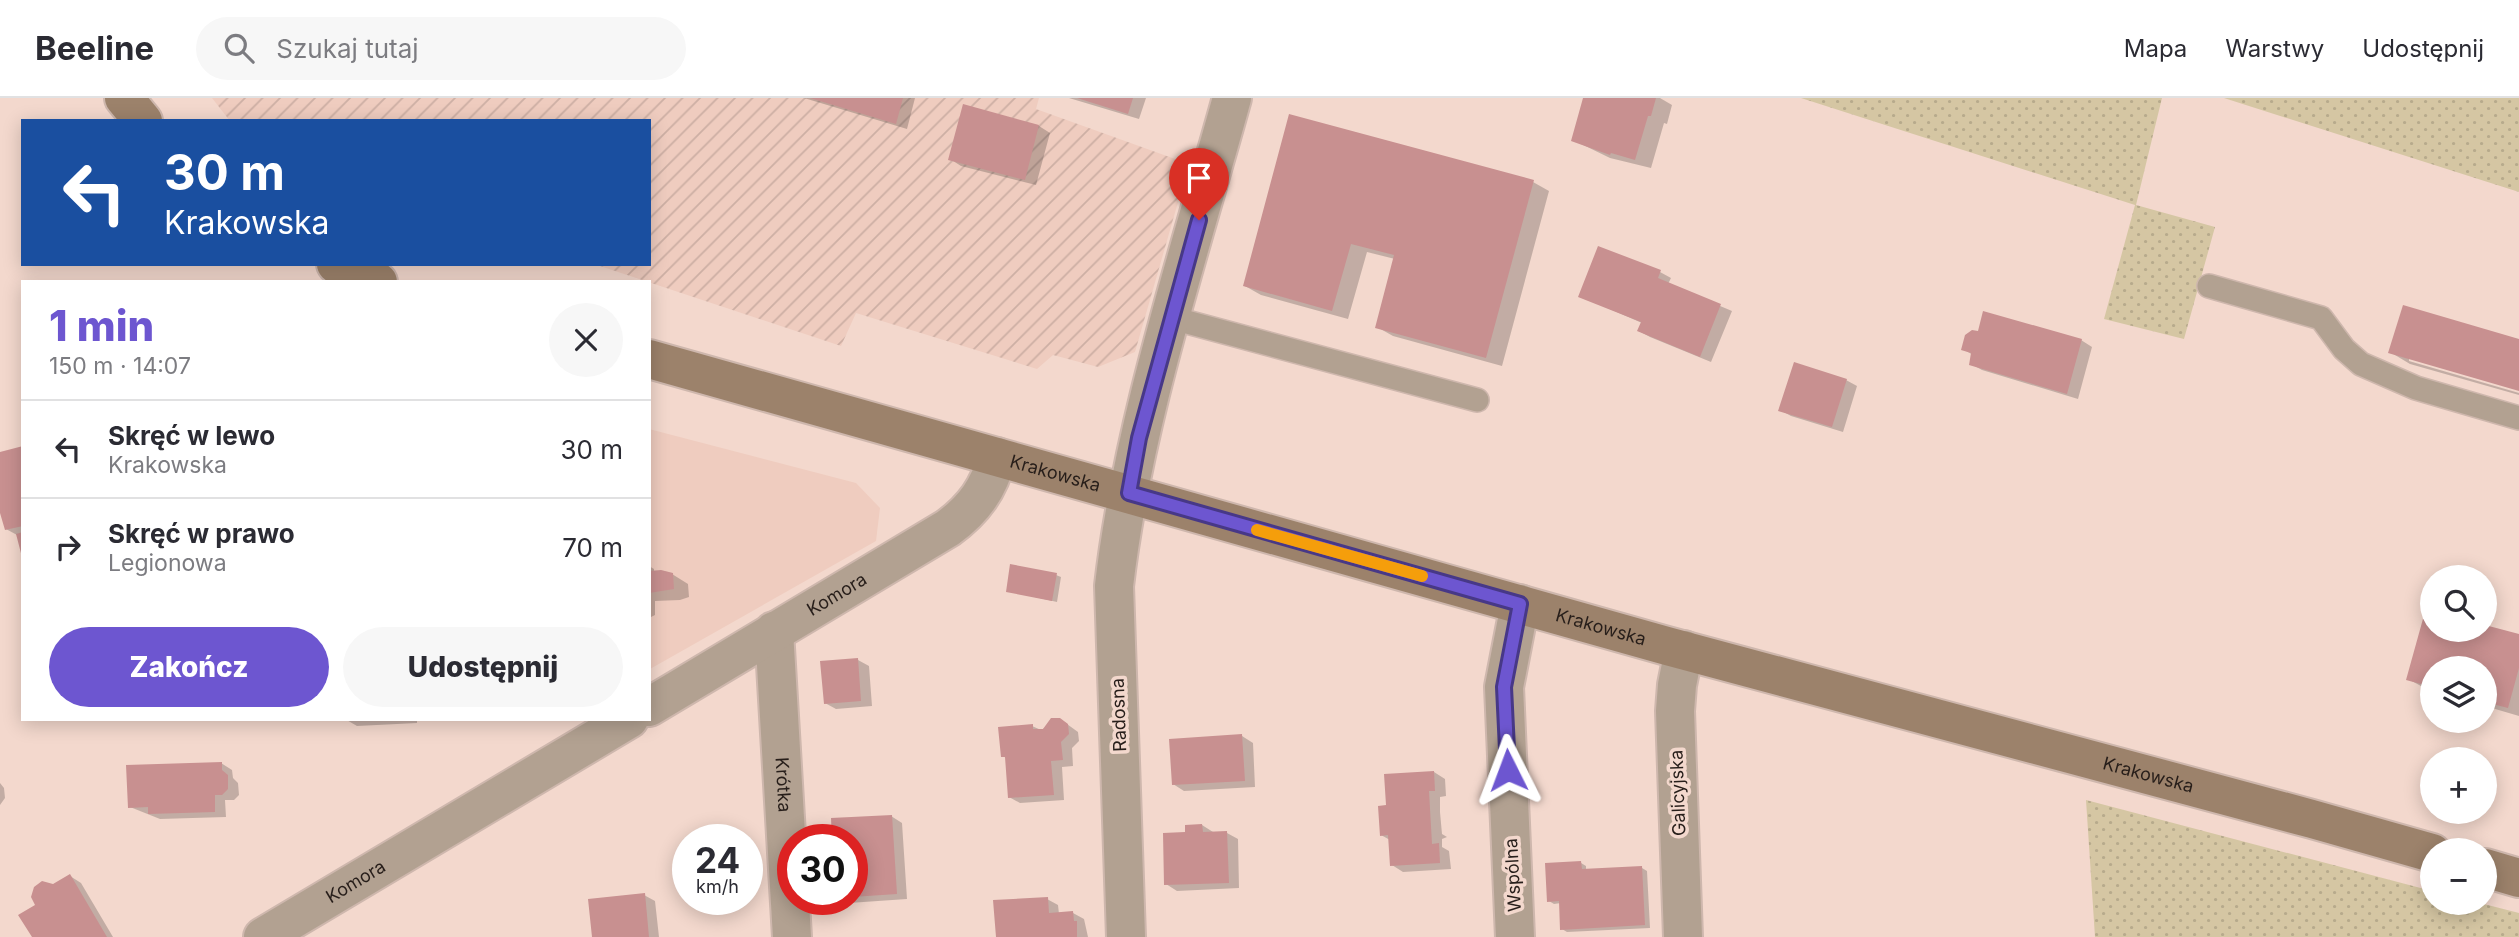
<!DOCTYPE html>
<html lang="pl">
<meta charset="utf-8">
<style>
body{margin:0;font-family:Inter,sans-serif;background:#f7f7f7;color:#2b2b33;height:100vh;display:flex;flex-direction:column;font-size:26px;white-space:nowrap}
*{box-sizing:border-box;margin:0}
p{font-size:23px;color:#7c7c81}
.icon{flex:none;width:38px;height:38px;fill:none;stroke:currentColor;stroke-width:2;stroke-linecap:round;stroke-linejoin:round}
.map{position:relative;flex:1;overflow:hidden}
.panel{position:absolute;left:21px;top:182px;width:630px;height:441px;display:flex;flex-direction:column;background:#fff;border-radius:0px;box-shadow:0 4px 18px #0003}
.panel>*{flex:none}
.top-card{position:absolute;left:21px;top:21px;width:630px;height:147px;border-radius:0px;box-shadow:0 4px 18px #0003;background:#1a4fa0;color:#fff;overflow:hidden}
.fabs{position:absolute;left:2420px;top:467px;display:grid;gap:14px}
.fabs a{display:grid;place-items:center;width:77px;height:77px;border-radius:50%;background:#fff;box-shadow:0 4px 18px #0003;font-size:35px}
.speed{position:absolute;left:672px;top:726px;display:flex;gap:14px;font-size:35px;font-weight:700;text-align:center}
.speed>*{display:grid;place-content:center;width:91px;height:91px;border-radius:50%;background:#fff;box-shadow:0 4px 18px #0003;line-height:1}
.speed small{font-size:18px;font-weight:400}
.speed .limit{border:10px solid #d22;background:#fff;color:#111}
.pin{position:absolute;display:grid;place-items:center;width:60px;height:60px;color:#fff;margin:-72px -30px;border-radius:50% 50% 50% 0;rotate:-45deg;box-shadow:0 0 7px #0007}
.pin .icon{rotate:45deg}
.me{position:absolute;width:77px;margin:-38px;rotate:357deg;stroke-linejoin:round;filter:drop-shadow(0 0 5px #0008)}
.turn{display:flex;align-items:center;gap:24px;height:147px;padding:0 28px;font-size:32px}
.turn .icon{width:91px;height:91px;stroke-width:2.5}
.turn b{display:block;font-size:49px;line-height:60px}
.round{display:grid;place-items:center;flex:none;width:74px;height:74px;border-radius:37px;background:#f7f7f7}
.overview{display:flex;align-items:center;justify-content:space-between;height:119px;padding:0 28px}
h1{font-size:42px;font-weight:800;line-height:52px;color:#6d56d0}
.action{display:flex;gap:14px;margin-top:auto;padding:14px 28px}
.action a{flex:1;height:80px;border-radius:42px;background:#6d56d0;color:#fff;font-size:28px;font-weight:800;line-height:80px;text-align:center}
.action a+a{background:#f7f7f7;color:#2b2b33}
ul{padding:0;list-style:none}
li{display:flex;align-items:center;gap:21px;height:98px;padding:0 28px;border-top:2px solid #e1e1e2}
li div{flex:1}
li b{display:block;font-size:26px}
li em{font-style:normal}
header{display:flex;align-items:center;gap:42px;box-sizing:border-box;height:98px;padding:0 35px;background:#fff;border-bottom:2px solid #e1e1e2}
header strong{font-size:33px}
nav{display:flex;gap:38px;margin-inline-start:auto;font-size:24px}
.search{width:490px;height:63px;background:#f7f7f7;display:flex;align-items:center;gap:18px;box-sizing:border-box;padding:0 24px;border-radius:38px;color:#7c7c81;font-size:26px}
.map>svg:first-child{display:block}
.built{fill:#efccbf}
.industrial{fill:url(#industrial-furrows)}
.grass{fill:url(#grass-dots)}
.shadow{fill:#0003}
.building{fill:#c89090}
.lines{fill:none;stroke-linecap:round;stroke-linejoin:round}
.service-casing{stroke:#ceb7ad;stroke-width:26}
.minor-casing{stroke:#ceb7ad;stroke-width:42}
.tertiary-casing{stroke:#ceb7ad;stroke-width:42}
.secondary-casing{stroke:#ceb7ad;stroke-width:42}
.service{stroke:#b2a191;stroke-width:23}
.minor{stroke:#b2a191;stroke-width:38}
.tertiary{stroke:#b2a191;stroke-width:38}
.secondary{stroke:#9c826b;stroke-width:38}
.route-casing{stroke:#473887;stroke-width:18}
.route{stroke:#6d56d0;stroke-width:12}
.slow{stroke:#f59e0b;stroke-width:12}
.labels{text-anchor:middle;stroke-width:7;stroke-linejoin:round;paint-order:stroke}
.street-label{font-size:18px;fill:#271e1a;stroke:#f3d8cd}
</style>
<header>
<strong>Beeline</strong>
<div class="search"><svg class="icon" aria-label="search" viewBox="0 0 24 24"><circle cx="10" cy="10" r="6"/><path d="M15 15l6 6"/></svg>Szukaj tutaj</div>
<nav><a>Mapa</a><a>Warstwy</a><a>Udostępnij</a></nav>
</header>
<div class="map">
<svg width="2519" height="839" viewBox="0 0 2519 839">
<defs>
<pattern id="industrial-furrows" width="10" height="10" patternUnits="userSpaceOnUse" patternTransform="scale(1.75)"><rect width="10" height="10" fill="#efccbf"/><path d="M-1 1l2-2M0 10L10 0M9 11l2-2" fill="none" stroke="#cdafa4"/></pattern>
<pattern id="grass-dots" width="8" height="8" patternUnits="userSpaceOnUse" patternTransform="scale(1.75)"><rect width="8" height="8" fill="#d5c6a3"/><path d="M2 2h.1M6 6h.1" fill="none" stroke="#b7aa8c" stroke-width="1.8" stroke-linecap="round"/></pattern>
</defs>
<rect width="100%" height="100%" fill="#f3d8cd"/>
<path class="built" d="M649,331L856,385L880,410L876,443L650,571Z"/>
<path class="industrial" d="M212,0H1039L1036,11L1189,66L1135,254L1098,269L1053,257L1037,271L856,215L841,248L594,166H649V23H230Z"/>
<path class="grass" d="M1801,0H2162L2136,107L2215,129L2184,241L2104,221L2135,107Z
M2224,0H2519V94Z
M2086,702L2432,793V805H2480L2519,815V839H2095Z"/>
<path class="shadow" d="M804,0H915L907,31Z
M1069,0H1146L1139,21Z
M1585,0H1660L1672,7L1667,26L1664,25L1651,70L1610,60L1573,42Z
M964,8L1039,28L1050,35L1036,87L961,68L950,61Z
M1290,18L1533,84L1549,93L1502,268L1393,238L1377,229L1395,161L1367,154L1348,221L1261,197L1245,188Z
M1660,174L1671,180L1668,186L1732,213L1711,264L1650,239L1639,233L1642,225L1580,198Z
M2081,242L2092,249L2078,301L1982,272L1971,266L1973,257L1963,251Z
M2519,243V291L2409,259V263L2519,295V297L2410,266L2390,254Z
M1846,282L1857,288L1843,334L1791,318L1780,312Z
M23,350V455L17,437L6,431L0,408V356Z
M649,468L654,471V475L672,476L688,486L689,499L680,502L655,503V517L649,520Z
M1056,477L1061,479L1057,504L1008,493Z
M2428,512L2432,514V532H2485V528L2519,538V618L2485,608V570H2432V594L2408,581Z
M858,562L869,568L872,608L836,611L825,605Z
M345,621H417V625L357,628Z
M1060,621L1078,634L1079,643L1072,650L1073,668L1062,669L1064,702L1020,705L1009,699L1006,660L1003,658L1032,628L1041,632Z
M1242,638L1253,645L1255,689L1184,693L1173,686Z
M221,665L232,672L233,680L238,685L239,697L234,702H225L226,719L160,721L130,709Z
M1434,674L1445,681L1446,698L1440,699V714L1442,736L1447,739L1442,741V749L1449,753L1451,771L1403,774L1392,767L1390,742L1381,737L1388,709Z
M0,685L4,690L5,700L0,707Z
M891,718L902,725L907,801L849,805L843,802H852V742H834Z
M1202,727L1213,734L1227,735L1238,741L1239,790L1177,793L1166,786L1186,736Z
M1581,765L1586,768V772L1642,770L1647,773L1650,830L1567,834L1562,831L1561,805L1554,806L1549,803Z
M70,778L81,785L113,839H34L37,808L53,788Z
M644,797L655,803L659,839H594Z
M1047,801L1058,807L1059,816L1073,815L1084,821L1088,839H997Z"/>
<path class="building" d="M810,0H903L896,26Z
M1077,0H1133L1128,16Z
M1583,0H1656L1651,18H1648L1635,62L1611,55L1610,57L1571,43Z
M963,6L1039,27L1025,82L948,62Z
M1289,16L1534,82L1486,260L1375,230L1394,157L1351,146L1332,213L1243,188Z
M1598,148L1661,172L1658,180L1721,206L1700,259L1637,233L1641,224L1578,199Z
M2403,207L2519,241V293L2388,255Z
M1983,213L2082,241L2067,296L1969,267L1971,255L1961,252L1965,237L1972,232L1978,233Z
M1794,264L1847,281L1832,329L1778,313Z
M23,348V428L5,432L0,415V354Z
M23,434V459H22L16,436Z
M1010,466L1057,475L1052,503L1006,494Z
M661,472L673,475L674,491L649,495V473Z
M2426,510L2432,512V532H2485V527L2519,536V570L2508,610L2485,604V570H2432V589L2406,582Z
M858,560L861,603L824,606L820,563Z
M1051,620H1060L1068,626L1069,636L1061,644L1063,662L1051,663L1054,697L1008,700L1005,659H1001L998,629L1033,626V631H1043Z
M1242,636L1245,683L1172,687L1169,641Z
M222,664V672L228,677V691L222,697H215V714L148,716V709L128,710L126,667Z
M1434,673L1435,693H1429L1432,746L1439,745L1440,765L1390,768L1388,737L1380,738L1378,708L1386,707L1384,676Z
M892,717L897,796L852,799V742H832L831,720Z
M1202,726L1203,734L1227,733L1229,785L1164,787L1163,735L1185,734V727Z
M1581,763L1582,771L1642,768L1645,827L1560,832L1559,803L1547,804L1545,765Z
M70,776L107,839H32L18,817L35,807L31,799L34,789L42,783L53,786Z
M645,795L649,839H592L588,801Z
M1048,799L1049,815L1073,813L1074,823H1077V839H996L993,802Z"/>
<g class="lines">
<g class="service-casing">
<path id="service" d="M2209,188L2321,220L2344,251L2361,266L2416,290L2519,320
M1172,220L1477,302"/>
</g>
<g class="minor-casing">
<g id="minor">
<path id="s1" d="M774,533L792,839"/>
<path d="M1126,839L1114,488C1133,324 1188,160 1232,0"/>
<path d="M1515,839L1504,589L1520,506"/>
<path d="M1683,839L1675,613L1677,587L1684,552"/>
</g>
</g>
<g class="tertiary-casing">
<g id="tertiary">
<path id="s2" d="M649,609L948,430C974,411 989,390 997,359"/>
<path id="s3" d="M263,839L629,621"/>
</g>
</g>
<g class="secondary-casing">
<g id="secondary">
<path d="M124,0L143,23"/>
<path d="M336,166L378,184"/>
<path id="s4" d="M649,261L1667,548L2312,721L2432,755"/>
<path d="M2485,770L2519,780"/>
</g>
</g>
<use href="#service" class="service"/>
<use href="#minor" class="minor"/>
<use href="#tertiary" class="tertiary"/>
<use href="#secondary" class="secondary"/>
</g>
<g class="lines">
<g class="route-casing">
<path id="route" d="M1199,122L1139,340L1129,395L1520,506L1504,589L1508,672"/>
</g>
<use href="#route" class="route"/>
<path class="slow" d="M1257,432L1422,478"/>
</g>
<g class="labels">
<g class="street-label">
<text dy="6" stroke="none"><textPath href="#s4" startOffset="422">Krakowska</textPath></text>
<text dy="6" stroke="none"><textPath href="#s2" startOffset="219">Komora</textPath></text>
<text dy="6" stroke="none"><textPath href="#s4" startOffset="989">Krakowska</textPath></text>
<text transform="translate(1119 617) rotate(-92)" y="6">Radosna</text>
<text dy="6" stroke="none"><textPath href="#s4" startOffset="1556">Krakowska</textPath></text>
<text dy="6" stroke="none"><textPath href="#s1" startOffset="154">Krótka</textPath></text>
<text transform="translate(1678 695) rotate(-92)" y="6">Galicyjska</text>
<text transform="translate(1513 777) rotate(-93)" y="6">Wspólna</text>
<text dy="6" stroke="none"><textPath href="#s3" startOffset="108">Komora</textPath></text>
</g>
</g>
</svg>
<div class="fabs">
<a><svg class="icon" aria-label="search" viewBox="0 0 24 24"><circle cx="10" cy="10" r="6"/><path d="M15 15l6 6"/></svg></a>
<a><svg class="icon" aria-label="layers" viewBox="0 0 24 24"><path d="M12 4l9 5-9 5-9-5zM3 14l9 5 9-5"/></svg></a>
<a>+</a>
<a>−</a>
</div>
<div class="speed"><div>24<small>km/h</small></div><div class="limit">30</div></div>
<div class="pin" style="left:1199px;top:122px;background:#d93025"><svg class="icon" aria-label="arrive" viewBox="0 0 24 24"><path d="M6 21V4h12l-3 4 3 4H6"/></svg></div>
<svg class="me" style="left:1508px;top:672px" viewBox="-20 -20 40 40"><path d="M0-17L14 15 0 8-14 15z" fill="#6d56d0" stroke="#fff" stroke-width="4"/></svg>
<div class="top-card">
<div class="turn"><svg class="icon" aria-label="left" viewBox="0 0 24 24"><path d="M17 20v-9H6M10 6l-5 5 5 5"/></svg><div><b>30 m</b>Krakowska</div></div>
</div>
<section class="panel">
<div class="overview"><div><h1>1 min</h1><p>150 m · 14:07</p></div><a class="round"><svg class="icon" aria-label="close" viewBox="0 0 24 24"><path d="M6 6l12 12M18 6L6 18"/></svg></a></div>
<ul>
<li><svg class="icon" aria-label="left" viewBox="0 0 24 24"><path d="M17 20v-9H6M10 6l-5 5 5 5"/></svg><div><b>Skręć w lewo</b><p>Krakowska</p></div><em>30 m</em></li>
<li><svg class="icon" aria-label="right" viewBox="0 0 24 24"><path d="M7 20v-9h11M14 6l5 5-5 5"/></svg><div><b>Skręć w prawo</b><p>Legionowa</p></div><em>70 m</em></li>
</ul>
<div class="action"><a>Zakończ</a><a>Udostępnij</a></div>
</section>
</div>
